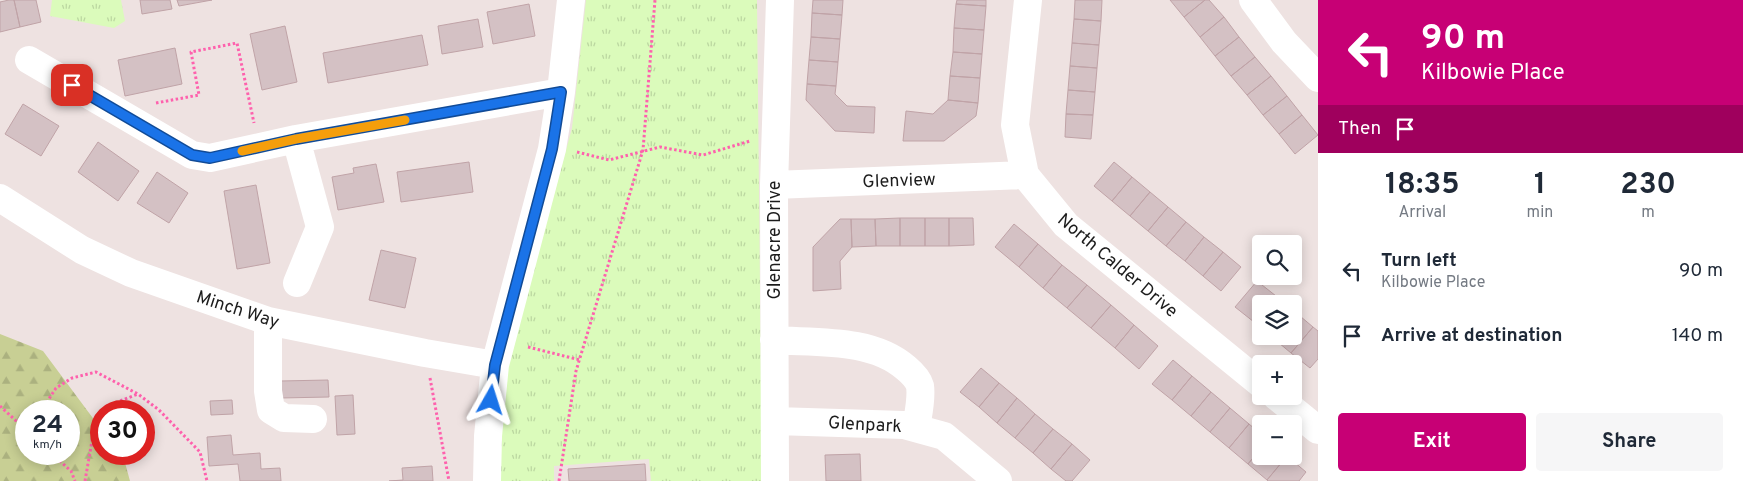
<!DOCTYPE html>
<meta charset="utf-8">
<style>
body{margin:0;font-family:Overpass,sans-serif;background:#f6f6f7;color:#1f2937;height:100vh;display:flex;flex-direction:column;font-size:19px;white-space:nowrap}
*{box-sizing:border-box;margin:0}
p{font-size:16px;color:#747a83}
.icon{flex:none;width:28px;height:28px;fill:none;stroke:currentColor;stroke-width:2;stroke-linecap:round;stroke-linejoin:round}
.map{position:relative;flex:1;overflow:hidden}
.details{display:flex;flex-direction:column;background:#fff;width:425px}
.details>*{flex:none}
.guide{background:#c70075;color:#fff;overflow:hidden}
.controls{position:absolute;left:1252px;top:235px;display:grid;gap:10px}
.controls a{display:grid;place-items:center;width:50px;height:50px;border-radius:5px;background:#fff;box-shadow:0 2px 12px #0003;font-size:25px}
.speed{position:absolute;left:15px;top:400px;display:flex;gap:10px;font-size:25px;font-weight:700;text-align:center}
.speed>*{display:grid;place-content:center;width:65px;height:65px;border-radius:50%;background:#fff;box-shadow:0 2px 12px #0003;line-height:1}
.speed small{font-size:12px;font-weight:400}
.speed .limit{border:8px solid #d22;background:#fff;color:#111}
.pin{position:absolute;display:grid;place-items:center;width:42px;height:42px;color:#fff;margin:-21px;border-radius:10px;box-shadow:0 2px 8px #0006}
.me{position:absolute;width:55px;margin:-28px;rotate:6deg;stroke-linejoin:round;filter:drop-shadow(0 0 4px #0008)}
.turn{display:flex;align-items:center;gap:18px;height:105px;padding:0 20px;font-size:22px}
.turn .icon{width:65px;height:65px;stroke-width:2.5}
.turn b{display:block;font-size:35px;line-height:42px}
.then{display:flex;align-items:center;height:48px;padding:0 20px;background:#0003;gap:10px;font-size:19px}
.eta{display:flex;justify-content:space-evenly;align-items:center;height:85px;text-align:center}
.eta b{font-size:30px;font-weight:700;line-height:35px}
.cta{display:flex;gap:10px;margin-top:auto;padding:10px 20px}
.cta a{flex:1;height:58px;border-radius:5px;background:#c70075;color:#fff;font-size:20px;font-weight:700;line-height:58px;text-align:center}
.cta a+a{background:#f6f6f7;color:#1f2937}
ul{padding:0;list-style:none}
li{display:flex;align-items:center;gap:15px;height:65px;padding:0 20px}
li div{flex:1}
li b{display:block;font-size:19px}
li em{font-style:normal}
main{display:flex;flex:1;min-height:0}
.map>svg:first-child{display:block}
.forest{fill:url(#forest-firs);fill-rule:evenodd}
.park{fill:url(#park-tufts)}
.building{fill:#d4c1c4;stroke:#c0a3a7}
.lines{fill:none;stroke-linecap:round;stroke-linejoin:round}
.path{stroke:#fe61ad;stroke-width:3;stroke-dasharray:2.5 2.5;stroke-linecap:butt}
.minor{stroke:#fff;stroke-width:28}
.route-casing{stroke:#114b97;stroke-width:12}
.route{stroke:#1a73e8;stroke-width:9}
.slow{stroke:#f59e0b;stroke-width:9}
.labels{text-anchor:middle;stroke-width:4;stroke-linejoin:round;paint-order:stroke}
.street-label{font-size:18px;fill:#1c1c1c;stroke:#fff}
</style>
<main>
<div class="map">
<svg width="1318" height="481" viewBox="0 0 1318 481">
<defs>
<pattern id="forest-firs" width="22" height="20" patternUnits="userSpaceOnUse" patternTransform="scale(1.25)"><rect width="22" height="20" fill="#c8cf94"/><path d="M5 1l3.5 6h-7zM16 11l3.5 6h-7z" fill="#abb17f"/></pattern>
<pattern id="park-tufts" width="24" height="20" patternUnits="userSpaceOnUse" patternTransform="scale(1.25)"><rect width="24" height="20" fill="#dbfbbb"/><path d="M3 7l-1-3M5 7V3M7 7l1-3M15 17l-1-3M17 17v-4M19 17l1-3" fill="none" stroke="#bbd7a0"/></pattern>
</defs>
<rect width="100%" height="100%" fill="#eee2e1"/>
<path class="forest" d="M0,334L43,351L101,429V454H120L124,459L130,481H0ZM26,411H69V454H26Z"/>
<path class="park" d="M52,0H121L125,21L114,28L50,16Z
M586,0H757L762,481H651L649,459L554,466V481H498L507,369L572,128Z"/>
<path class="building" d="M9,0H14L20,27L0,32V2Z
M14,0H36L41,22L20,27Z
M140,0H170L172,9L142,14Z
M177,0H212L179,6Z
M813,0H843L842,15L812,13Z
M957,0H986V6L956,4Z
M1075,0H1102L1101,21L1074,19Z
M1170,0H1205L1184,17Z
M1205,0H1209L1224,17L1200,37L1184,17Z
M529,4L535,36L493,44L487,12Z
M956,4L986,6L984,30L954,28Z
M812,13L842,15L840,39L811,37Z
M1224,17L1239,37L1215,56L1200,37Z
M478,19L483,47L442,54L438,26Z
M1074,19L1101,21L1099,45L1072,43Z
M285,26L297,82L262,90L250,34Z
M954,28L984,30L982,54L953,52Z
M422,35L428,65L328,83L323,53Z
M811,37L840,39L838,62L809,60Z
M1239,37L1255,57L1231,76L1215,56Z
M1072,43L1099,45L1097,68L1070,66Z
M175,48L182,84L125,96L118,60Z
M953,52L982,54L980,78L950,76Z
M1255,57L1271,76L1247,95L1231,76Z
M809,60L838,62L836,86L807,84Z
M1070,66L1097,68L1095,92L1068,90Z
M950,76L980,78L978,103L948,100Z
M1271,76L1287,96L1263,115L1247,95Z
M807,84L836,86L835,94L847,106L875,107L874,133L835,131L806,100Z
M1068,90L1095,92L1093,115L1066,114Z
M1287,96L1302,115L1279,134L1263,115Z
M948,100L978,103L976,116L944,141H903L906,111L933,114Z
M23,104L59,126L41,156L5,134Z
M1066,114L1093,115L1091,139L1065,137Z
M1302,115L1318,135L1295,154L1279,134Z
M98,142L139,171L118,201L78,172Z
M469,162L473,192L401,202L397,172Z
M1114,162L1132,177L1112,201L1094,186Z
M376,164L384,202L338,210L332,177L354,173L353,168Z
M157,172L188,193L169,223L137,203Z
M1132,177L1150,192L1130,216L1112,201Z
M256,185L270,263L237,269L224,191Z
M1150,192L1168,207L1148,231L1130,216Z
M1168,207L1186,222L1166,246L1148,231Z
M900,218H925V246H900Z
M900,218V246H876L875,219Z
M925,218H949V246H925Z
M949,218H973L974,245L949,246Z
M840,219H851L852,247L840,261L841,289L813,291V247Z
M851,219H875L876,246L852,247Z
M1186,222L1204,237L1185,261L1166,246Z
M1014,224L1038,244L1019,267L995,247Z
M1204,237L1223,252L1203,276L1185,261Z
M1038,244L1062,265L1043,288L1019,267Z
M381,250L416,258L405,308L369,300Z
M1223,252L1241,267L1221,291L1203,276Z
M1062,265L1087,285L1067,308L1043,288Z
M1257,281L1276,296L1269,304H1261V313L1254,322L1235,307Z
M1087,285L1111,305L1091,328L1067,308Z
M1111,305L1134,325L1115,348L1091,328Z
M1294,311L1313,327L1291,353L1273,338L1274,336H1294Z
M1134,325L1158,346L1139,369L1115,348Z
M1313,327L1318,331V359L1310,368L1291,353Z
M1173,360L1192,376L1172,400L1152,384Z
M981,368L999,383L979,407L960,392Z
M1192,376L1211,392L1191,416L1172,400Z
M328,380L329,397L280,398V381Z
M999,383L1017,398L997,423L979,407Z
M1211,392L1230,408L1210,432L1191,416Z
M353,395L355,434L337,435L335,396Z
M1017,398L1035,414L1015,438L997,423Z
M232,400L233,414L211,415L210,401Z
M1230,408L1249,424L1229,448L1210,432Z
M1035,414L1053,429L1033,453L1015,438Z
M1249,424L1261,434V448L1248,464L1229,448Z
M1053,429L1072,444L1051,469L1033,453Z
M231,435L233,455L260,453L261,469L280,468L281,481H240L238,464L209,466L207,437Z
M1072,444L1090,460L1072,481H1066L1051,469Z
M1261,448V456H1287L1267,480L1248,464Z
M860,454L861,481H826L825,455Z
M1287,456L1306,472L1299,481H1268L1267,480Z
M645,464L646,481H569L568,469Z
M432,466L433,481H389L403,480L402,468Z"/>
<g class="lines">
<path class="path" d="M156,103L199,95L191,52L237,43L254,123
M577,152L609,160L660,147L703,155L750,141
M528,347L580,360
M430,378L449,481
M0,406L26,430
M41,411L56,388L72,378L96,372L138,394L159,410L200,452L207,481
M104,411L107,406L138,394
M52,454L71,471L75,481
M85,481L93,435L101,417
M559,481L576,371L643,150L655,0"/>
<path class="minor" d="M1028,0L1015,125L1025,175L1066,225L1261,384
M1253,0L1284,42L1318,78
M29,60L192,155L210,158L296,139L561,92
M296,139L320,227L297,283
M774,185L1025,175
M0,198L82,250L131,273L268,321L425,353L495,365
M268,321V391L271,410L284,418L313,419
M774,340C817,343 872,338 906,368C912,373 918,379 920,386C922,399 918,415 916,428
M1276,396L1318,430
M775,421L904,425L944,436L998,481
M487,481L488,436L495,365L552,149L561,92L571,0
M775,481L774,185L780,0"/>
</g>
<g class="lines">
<g class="route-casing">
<path id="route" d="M72,85L192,155L210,158L296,139L561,92L552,149L495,365L491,400"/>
</g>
<use href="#route" class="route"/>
<path class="slow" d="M242,151L296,139L405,120"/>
</g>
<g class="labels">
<g class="street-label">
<text transform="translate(899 180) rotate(-2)" y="6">Glenview</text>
<text transform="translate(774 240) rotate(-90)" y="6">Glenacre Drive</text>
<text transform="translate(1118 265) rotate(40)" y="6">North Calder Drive</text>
<text transform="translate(238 309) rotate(18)" y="6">Minch Way</text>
<text transform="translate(865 424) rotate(3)" y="6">Glenpark</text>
</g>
</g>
</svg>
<div class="controls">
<a><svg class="icon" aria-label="search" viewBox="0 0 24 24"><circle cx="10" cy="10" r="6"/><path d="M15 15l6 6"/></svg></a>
<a><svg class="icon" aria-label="layers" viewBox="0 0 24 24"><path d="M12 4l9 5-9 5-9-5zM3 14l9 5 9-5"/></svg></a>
<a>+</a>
<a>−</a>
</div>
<div class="speed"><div>24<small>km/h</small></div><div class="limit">30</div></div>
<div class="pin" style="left:72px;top:85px;background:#d93025"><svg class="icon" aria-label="arrive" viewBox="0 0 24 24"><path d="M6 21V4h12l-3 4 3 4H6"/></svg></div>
<svg class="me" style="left:491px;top:400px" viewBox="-20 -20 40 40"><path d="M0-17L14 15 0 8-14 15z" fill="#1a73e8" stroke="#fff" stroke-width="4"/></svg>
</div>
<section class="details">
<div class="guide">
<div class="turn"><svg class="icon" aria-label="left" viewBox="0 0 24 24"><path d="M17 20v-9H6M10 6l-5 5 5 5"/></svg><div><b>90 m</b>Kilbowie Place</div></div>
<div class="then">Then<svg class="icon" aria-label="arrive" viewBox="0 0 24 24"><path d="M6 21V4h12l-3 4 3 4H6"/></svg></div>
</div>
<div class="eta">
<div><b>18:35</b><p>Arrival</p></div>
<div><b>1</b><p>min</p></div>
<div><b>230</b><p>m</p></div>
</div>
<ul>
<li><svg class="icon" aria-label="left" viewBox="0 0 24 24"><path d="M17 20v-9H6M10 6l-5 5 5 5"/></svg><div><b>Turn left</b><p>Kilbowie Place</p></div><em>90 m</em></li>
<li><svg class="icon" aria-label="arrive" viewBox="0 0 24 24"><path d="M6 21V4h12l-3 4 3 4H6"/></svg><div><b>Arrive at destination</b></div><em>140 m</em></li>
</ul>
<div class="cta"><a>Exit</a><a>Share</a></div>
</section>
</main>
